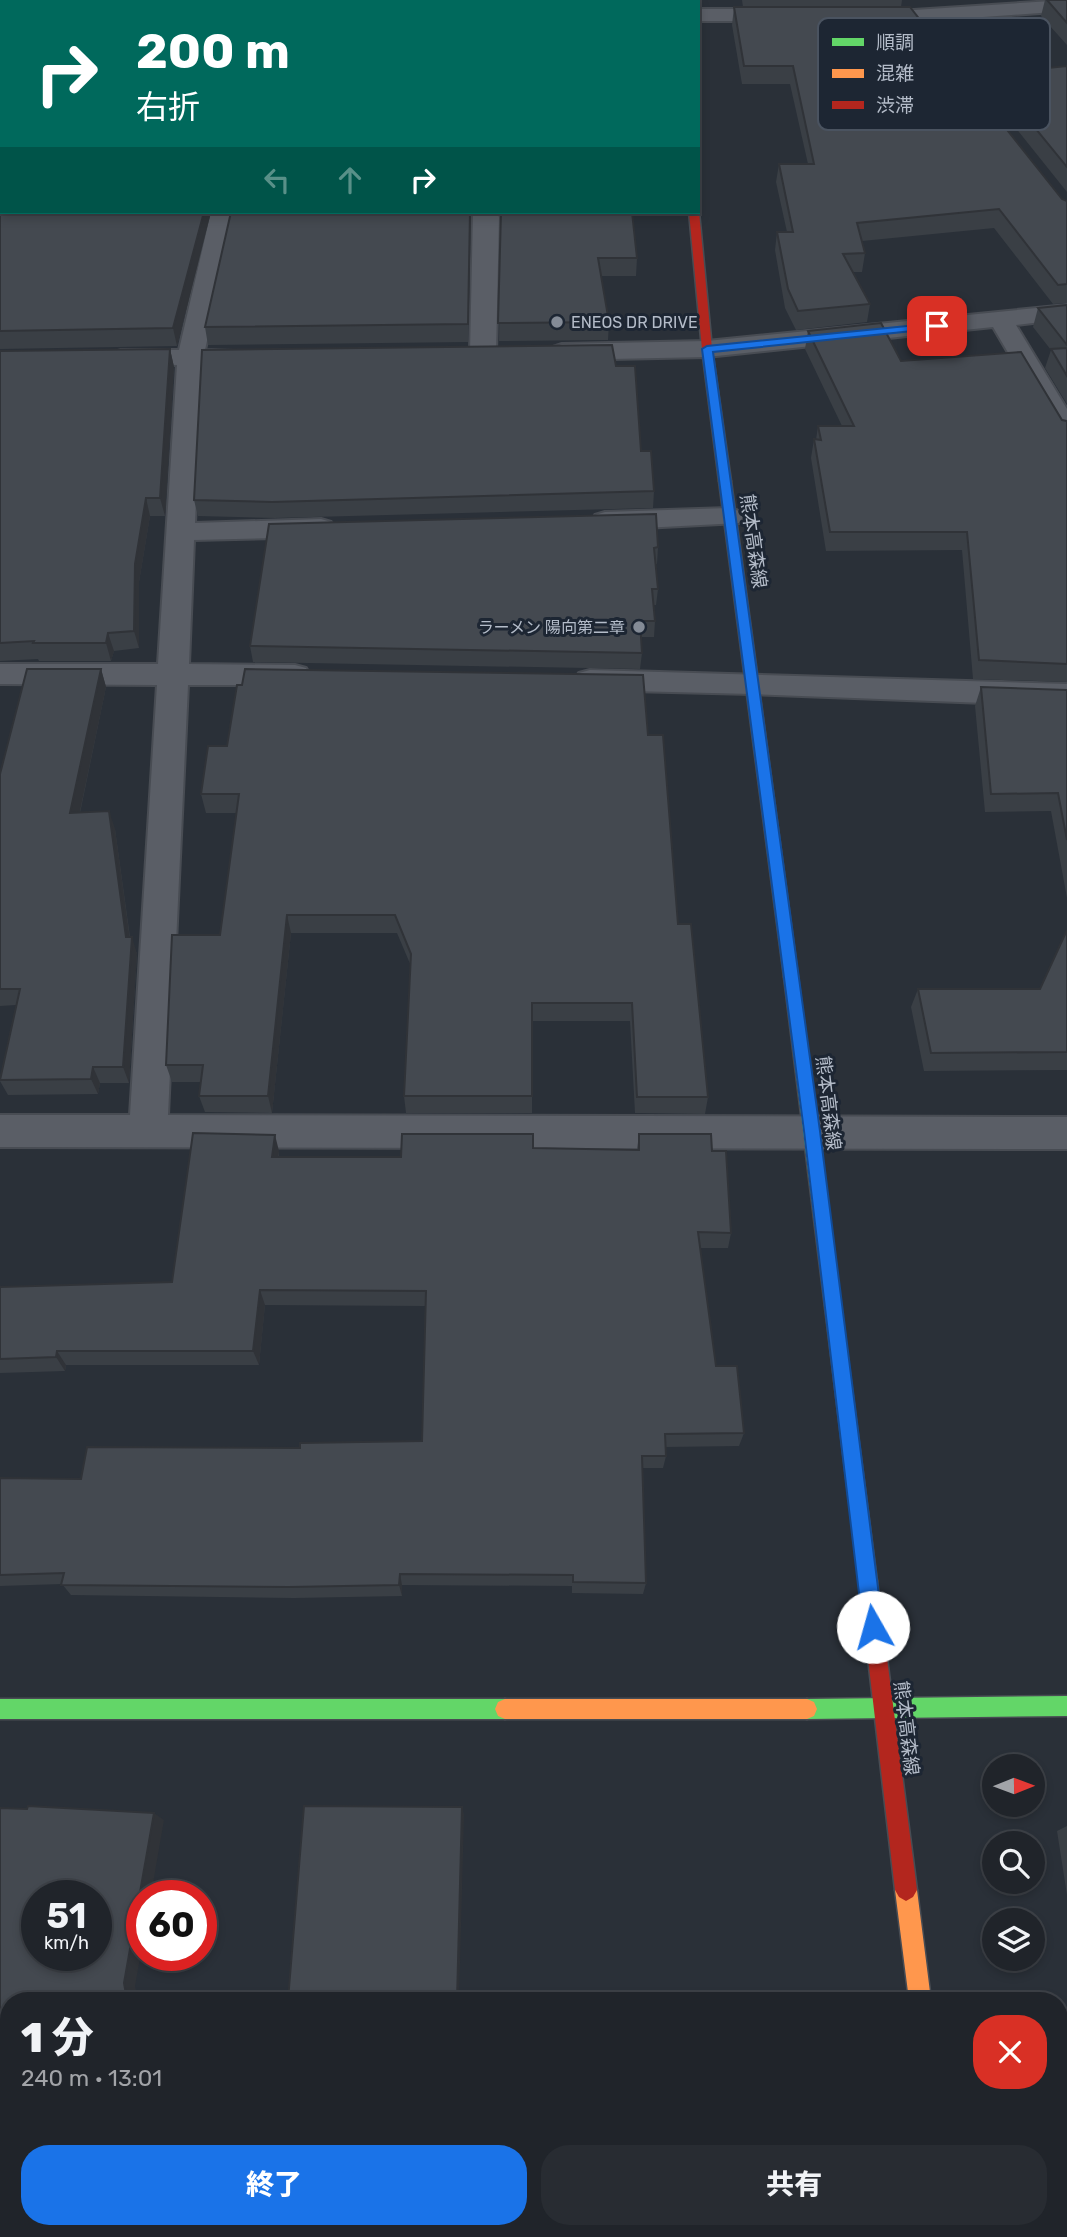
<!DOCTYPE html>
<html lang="ja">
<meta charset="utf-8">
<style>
body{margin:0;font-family:Rubik,"Noto Sans JP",sans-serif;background:#282c32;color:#f1f3f6;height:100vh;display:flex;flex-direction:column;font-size:26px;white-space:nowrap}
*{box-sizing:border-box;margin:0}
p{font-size:23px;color:#a2a4a8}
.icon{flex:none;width:38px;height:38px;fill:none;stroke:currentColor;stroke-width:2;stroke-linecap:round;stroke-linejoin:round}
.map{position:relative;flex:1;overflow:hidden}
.sheet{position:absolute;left:0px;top:1992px;width:1068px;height:247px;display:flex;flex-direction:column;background:#20242a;border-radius:28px 28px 0 0;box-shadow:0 4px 10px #0003,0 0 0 2px #3d4147}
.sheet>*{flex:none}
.top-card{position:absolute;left:0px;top:0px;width:700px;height:214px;box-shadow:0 4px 10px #0003,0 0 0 2px #3d4147;background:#00695c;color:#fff;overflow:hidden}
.needle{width:46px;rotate:89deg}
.tools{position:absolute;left:982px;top:1754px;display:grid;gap:14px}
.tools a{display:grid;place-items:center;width:63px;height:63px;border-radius:50%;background:#20242a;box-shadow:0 4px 10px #0003,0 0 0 2px #3d4147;font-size:35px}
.speed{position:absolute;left:21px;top:1880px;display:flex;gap:14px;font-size:35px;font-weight:700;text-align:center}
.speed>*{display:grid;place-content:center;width:91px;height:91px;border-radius:50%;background:#20242a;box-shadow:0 4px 10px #0003,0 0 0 2px #3d4147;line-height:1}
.speed small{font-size:18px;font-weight:400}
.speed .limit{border:10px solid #d22;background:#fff;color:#111}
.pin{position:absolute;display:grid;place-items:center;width:60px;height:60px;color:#fff;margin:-30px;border-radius:14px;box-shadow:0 4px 10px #0006}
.me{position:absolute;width:77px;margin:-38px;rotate:353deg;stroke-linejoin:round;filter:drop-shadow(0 0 5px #0008)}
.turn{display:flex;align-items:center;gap:24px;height:147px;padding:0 21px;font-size:32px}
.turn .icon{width:91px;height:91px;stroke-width:2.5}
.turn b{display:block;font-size:49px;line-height:60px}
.lanes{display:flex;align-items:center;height:66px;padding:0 21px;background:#0003;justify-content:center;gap:35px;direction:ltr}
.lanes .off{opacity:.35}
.round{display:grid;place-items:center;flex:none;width:74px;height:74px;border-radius:28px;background:#282c32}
.summary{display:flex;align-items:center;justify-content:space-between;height:119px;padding:0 21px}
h1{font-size:42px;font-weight:800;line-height:52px}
.button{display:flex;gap:14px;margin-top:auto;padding:14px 21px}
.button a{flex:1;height:80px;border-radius:28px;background:#1a73e8;color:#fff;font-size:28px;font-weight:800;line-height:80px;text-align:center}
.button a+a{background:#282c32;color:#f1f3f6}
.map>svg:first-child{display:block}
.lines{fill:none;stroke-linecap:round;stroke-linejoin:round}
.street-casing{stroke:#484c53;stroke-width:4}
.fast-casing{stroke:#484c53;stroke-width:3}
.slow-casing{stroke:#484c53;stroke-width:3}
.jam-casing{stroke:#484c53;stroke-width:3}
.street{fill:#5a5e66;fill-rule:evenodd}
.fast{fill:#63d668;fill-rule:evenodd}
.slow{fill:#ff974d;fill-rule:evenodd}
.jam{fill:#b3261e;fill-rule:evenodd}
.wall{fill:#3a3f45}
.shaded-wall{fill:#303338}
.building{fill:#444950;stroke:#303338;stroke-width:2;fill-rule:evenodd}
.route{fill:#1a73e8;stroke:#114b97;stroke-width:2}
.poi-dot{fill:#848b96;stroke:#1d2633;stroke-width:2.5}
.labels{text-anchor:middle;stroke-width:6;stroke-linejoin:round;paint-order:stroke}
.far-poi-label{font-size:16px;fill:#b4bcc9;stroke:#1d2633;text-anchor:start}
.street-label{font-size:19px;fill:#b4bcc9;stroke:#1d2633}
.key{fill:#1d2633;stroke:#4a5360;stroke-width:2}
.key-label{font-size:19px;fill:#b4bcc9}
</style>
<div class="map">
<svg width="1067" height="2237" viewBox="0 0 1067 2237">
<rect width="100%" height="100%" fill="#2a3038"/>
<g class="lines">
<g class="street-casing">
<path id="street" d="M1067,0V11L928,21L1006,119L1003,124H987L908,22H865L858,20L855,16L858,12L865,10H914Z
M698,9H784L794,15L784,21H698Z
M211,212H235L205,350L262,352L266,357L262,362L202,365L195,523L321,519L331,522L335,528L331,534L321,537L194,540L189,664L295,665L306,668L310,675L306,682L295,685H188L168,1115L1067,1117V1149L0,1147V1115H130L157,685L0,684V664H158L177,365L112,363L108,358L112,353L121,350H179Z
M473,212H496L499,217L496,353L492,358L483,361L474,358L470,353Z
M1067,305V319L1016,325L1067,409V439L1058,437L1054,431L993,327L707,357L562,360L553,357L549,352L553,347L562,344L707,341Z
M729,508L739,511L743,517L739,523L605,530L595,527L591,521L595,515L605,512Z
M590,670L1067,684V706L752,694L590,690L579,687L574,680L579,673Z"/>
</g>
<g class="fast-casing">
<path id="fast" d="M791,971L798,977L877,1581L875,1588L868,1590L861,1588L859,1581L784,977Z
M1067,1696V1716L807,1719L800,1716L797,1709L800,1702L807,1699Z
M0,1699H505L512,1702L515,1709L512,1716L505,1719H0Z"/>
</g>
<g class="slow-casing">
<path id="slow" d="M725,478L731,481L798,977L791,983L784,977L719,481Z
M505,1699H807L814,1702L817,1709L814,1716L807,1719H505L498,1716L495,1709L498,1702Z
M906,1879L913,1883L917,1890L931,2000H909L895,1890L899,1883Z"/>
</g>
<g class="jam-casing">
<path id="jam" d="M668,0H676V2H668Z
M689,212H699L712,349L731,481L725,484L719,481L702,349Z
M868,1572L875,1574L877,1581L917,1890L913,1897L906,1901L899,1897L895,1890L859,1581L861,1574Z
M937,2230H961L962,2237H938Z"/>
</g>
<use href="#street" class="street"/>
<use href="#fast" class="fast"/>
<use href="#slow" class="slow"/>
<use href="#jam" class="jam"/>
</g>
<path class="wall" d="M0,0L211,212L177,346L0,349Z
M742,0H905H902L901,7H743Z
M1045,0H1067V45L1041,16Z
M734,7L945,79L1062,199L1067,201V303L1053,304L994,228L862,241L865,253L862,272H853L870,304L867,322L796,330L785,308L775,250L777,232H787L776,182L779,164H808L790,84H742L732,25Z
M1067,66V192L987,92L991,74Z
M471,212L468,342L208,345L205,327Z
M498,212H632L637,258L636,276H601L609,322L608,340L499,341L501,216Z
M1067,305V404L1045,368L1051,350L1033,327L1038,308Z
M808,331L901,361L1067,421V682L973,679L962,550L826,551L811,458L814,439L816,440L818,426H842L805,349Z
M170,349L174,367L165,516H150L139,582V648L114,651L111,661H39L38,659L0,661V351Z
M616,366L654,491L653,508L275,518L198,516L194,500Z
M269,524L658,547L657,564H655L658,589L656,605H654L655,621L654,637H641L642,653L640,669L253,662L250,646Z
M101,669L106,687L80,813L115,829L130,937L137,954L129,1083H100L98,1094L8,1095L0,1081V1078L16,1005L0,1006V774Z
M981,687L1067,690V898L1051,811L985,812L975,706Z
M648,735L678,924L708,1097L705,1114L635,1113L630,1021H532V1113H406L404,1096L411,966L397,933H291L272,1113L205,1112L199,1096L201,1082H172L166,1065L220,935L237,813H206L201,794Z
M1067,930V1070L924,1071L911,1007L918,989H1040Z
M639,1134L712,1151L731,1233L728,1248H700L716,1366L744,1433L739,1446L665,1447L666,1456L663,1468H643L646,1583L643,1594L572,1593V1586L402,1585V1596L294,1598L71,1595L62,1584L0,1586V1478L81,1479L300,1448L422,1441L425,1306L265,1305L259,1365H66L65,1371L0,1373V1287L172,1282L279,1151V1157H401L533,1148L637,1150Z
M1067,1826V1895L1057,1831Z
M523,2230H621L803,2237H523Z"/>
<path class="shaded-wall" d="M204,212H211L177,346L173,328Z
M170,349L174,367L165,516L160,498Z
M146,498L150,516L139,582V648L134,631L135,564Z
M108,633L114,651L111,661L106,643Z
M101,669L106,687L76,830L70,813Z
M109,811L115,829L131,947L132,937L137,954L129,1083L123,1067L126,937Z
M287,915L291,933L272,1113L268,1096Z
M93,1067L100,1083L98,1094L91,1079Z
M275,1135L279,1151L277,1174L272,1157Z
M260,1290L265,1305L259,1365L253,1351Z
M57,1351L66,1365L65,1371L56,1357Z
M400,1574L402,1585V1596L399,1585Z
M462,1807L464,1815L459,2000H457Z
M154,1813L164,1820L151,1895H142V1947L135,1986L138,2000H127L124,1983Z
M116,2230H129L130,2237H117Z"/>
<path class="building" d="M0,0H613V2H2V212H204L173,328L0,331Z
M1047,0H1067V23Z
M734,7H910L938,43L945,79L965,77L1062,199L1067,201V284L1058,285L999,209L857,223L865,253L843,254L870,304L798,311L788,289L777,232H793L779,164H814L793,66H744Z
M1067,66V167L991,74Z
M231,212H470L468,324L205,327Z
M501,212H632L637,258H598L609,322L498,323Z
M1067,305V345L1038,308Z
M881,323L901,361L1021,352L1062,420L1067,421V664L979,660L967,532H830L814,439L821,440L818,426H854L808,331Z
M612,345L616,366H635L641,451H651L654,491L272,502L194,500L202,350Z
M1067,348V376L1051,349Z
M170,349L160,498H146L135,564L134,631L108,633L106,643H33L34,641L0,643V351Z
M656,514L658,547L654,548L658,589H652L655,621H640L642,653L250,646L269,524Z
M27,669H101L70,813L109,811L126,937H132L123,1067H93L91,1079L0,1080L20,989H0V774Z
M245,669L643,675L648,735H663L678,924H691L708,1097H637L632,1003H532V1096H404L411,954L395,915H287L268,1096H199L203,1065H166L172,935H220L239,794H201L208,746H227L237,685H242Z
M981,687L1067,690V840L1058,793L991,794Z
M1067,930V1052L931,1053L918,989H1040Z
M193,1133L275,1135L272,1157H401L402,1134H533V1148L639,1150V1134H711L712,1151H726L731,1233L698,1232L716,1366H737L744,1433L665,1434L666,1456H642L646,1583L573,1582V1575L400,1574L399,1585L289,1587L61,1585L64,1573L0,1575V1478L81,1479L87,1447L300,1448V1443L422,1441L426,1291L260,1290L253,1351H57L56,1357L0,1359V1287L172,1282Z
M28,1806L154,1813L124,1983L127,2000H9V2230H116L117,2237H0V1808L27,1809ZM37,1895H96V1955H37Z
M304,1806L462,1807L457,2000H288Z
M523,2231L678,2237H523Z"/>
<path class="route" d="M937,323L942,326L941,328L713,352L820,1131L883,1627L880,1634L873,1636L866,1634L863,1627L804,1131L702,349L707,346Z"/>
<g class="poi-dot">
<circle cx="557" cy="322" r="7"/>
<circle cx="639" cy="627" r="7"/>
</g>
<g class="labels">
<g class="far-poi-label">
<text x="571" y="328">ENEOS DR DRIVE</text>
<text x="625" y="633" text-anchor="end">ラーメン 陽向第二章</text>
</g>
<g class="street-label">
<text transform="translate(754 541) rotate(82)" y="7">熊本高森線</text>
<text transform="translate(829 1103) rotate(83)" y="7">熊本高森線</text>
<text transform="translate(907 1728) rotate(83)" y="7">熊本高森線</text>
</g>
</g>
<rect x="818" y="18" width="232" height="112" rx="10" class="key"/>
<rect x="832" y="38" width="32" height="8" fill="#63d668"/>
<rect x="832" y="69" width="32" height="9" fill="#ff974d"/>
<rect x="832" y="101" width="32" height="8" fill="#b3261e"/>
<g class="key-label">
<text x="876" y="49">順調</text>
<text x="876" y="80">混雑</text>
<text x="876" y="112">渋滞</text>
</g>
</svg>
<div class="tools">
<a><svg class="needle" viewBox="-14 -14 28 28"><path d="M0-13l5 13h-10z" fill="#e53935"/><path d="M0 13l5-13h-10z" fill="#a2a4a8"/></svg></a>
<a><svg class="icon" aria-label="search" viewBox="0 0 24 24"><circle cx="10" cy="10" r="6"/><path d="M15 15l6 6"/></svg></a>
<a><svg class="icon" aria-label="layers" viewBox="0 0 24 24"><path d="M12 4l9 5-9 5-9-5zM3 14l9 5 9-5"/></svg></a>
</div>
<div class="speed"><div>51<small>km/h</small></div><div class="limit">60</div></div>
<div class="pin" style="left:937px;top:326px;background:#d93025"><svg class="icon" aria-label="arrive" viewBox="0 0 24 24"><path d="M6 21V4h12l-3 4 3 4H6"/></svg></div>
<svg class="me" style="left:873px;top:1627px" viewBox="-20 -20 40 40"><circle r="19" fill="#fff"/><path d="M0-13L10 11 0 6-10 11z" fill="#1a73e8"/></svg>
<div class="top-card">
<div class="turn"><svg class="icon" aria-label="right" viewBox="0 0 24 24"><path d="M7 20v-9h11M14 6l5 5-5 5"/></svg><div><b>200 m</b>右折</div></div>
<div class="lanes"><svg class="icon off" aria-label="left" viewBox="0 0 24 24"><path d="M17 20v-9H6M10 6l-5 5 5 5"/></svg><svg class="icon off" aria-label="ahead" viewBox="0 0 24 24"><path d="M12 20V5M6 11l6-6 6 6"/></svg><svg class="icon" aria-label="right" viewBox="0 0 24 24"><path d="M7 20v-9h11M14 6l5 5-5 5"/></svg></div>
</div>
<section class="sheet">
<div class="summary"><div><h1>1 分</h1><p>240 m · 13:01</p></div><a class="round" style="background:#d93025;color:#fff"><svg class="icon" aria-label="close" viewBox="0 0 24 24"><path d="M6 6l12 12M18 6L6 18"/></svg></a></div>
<div class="button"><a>終了</a><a>共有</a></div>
</section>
</div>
